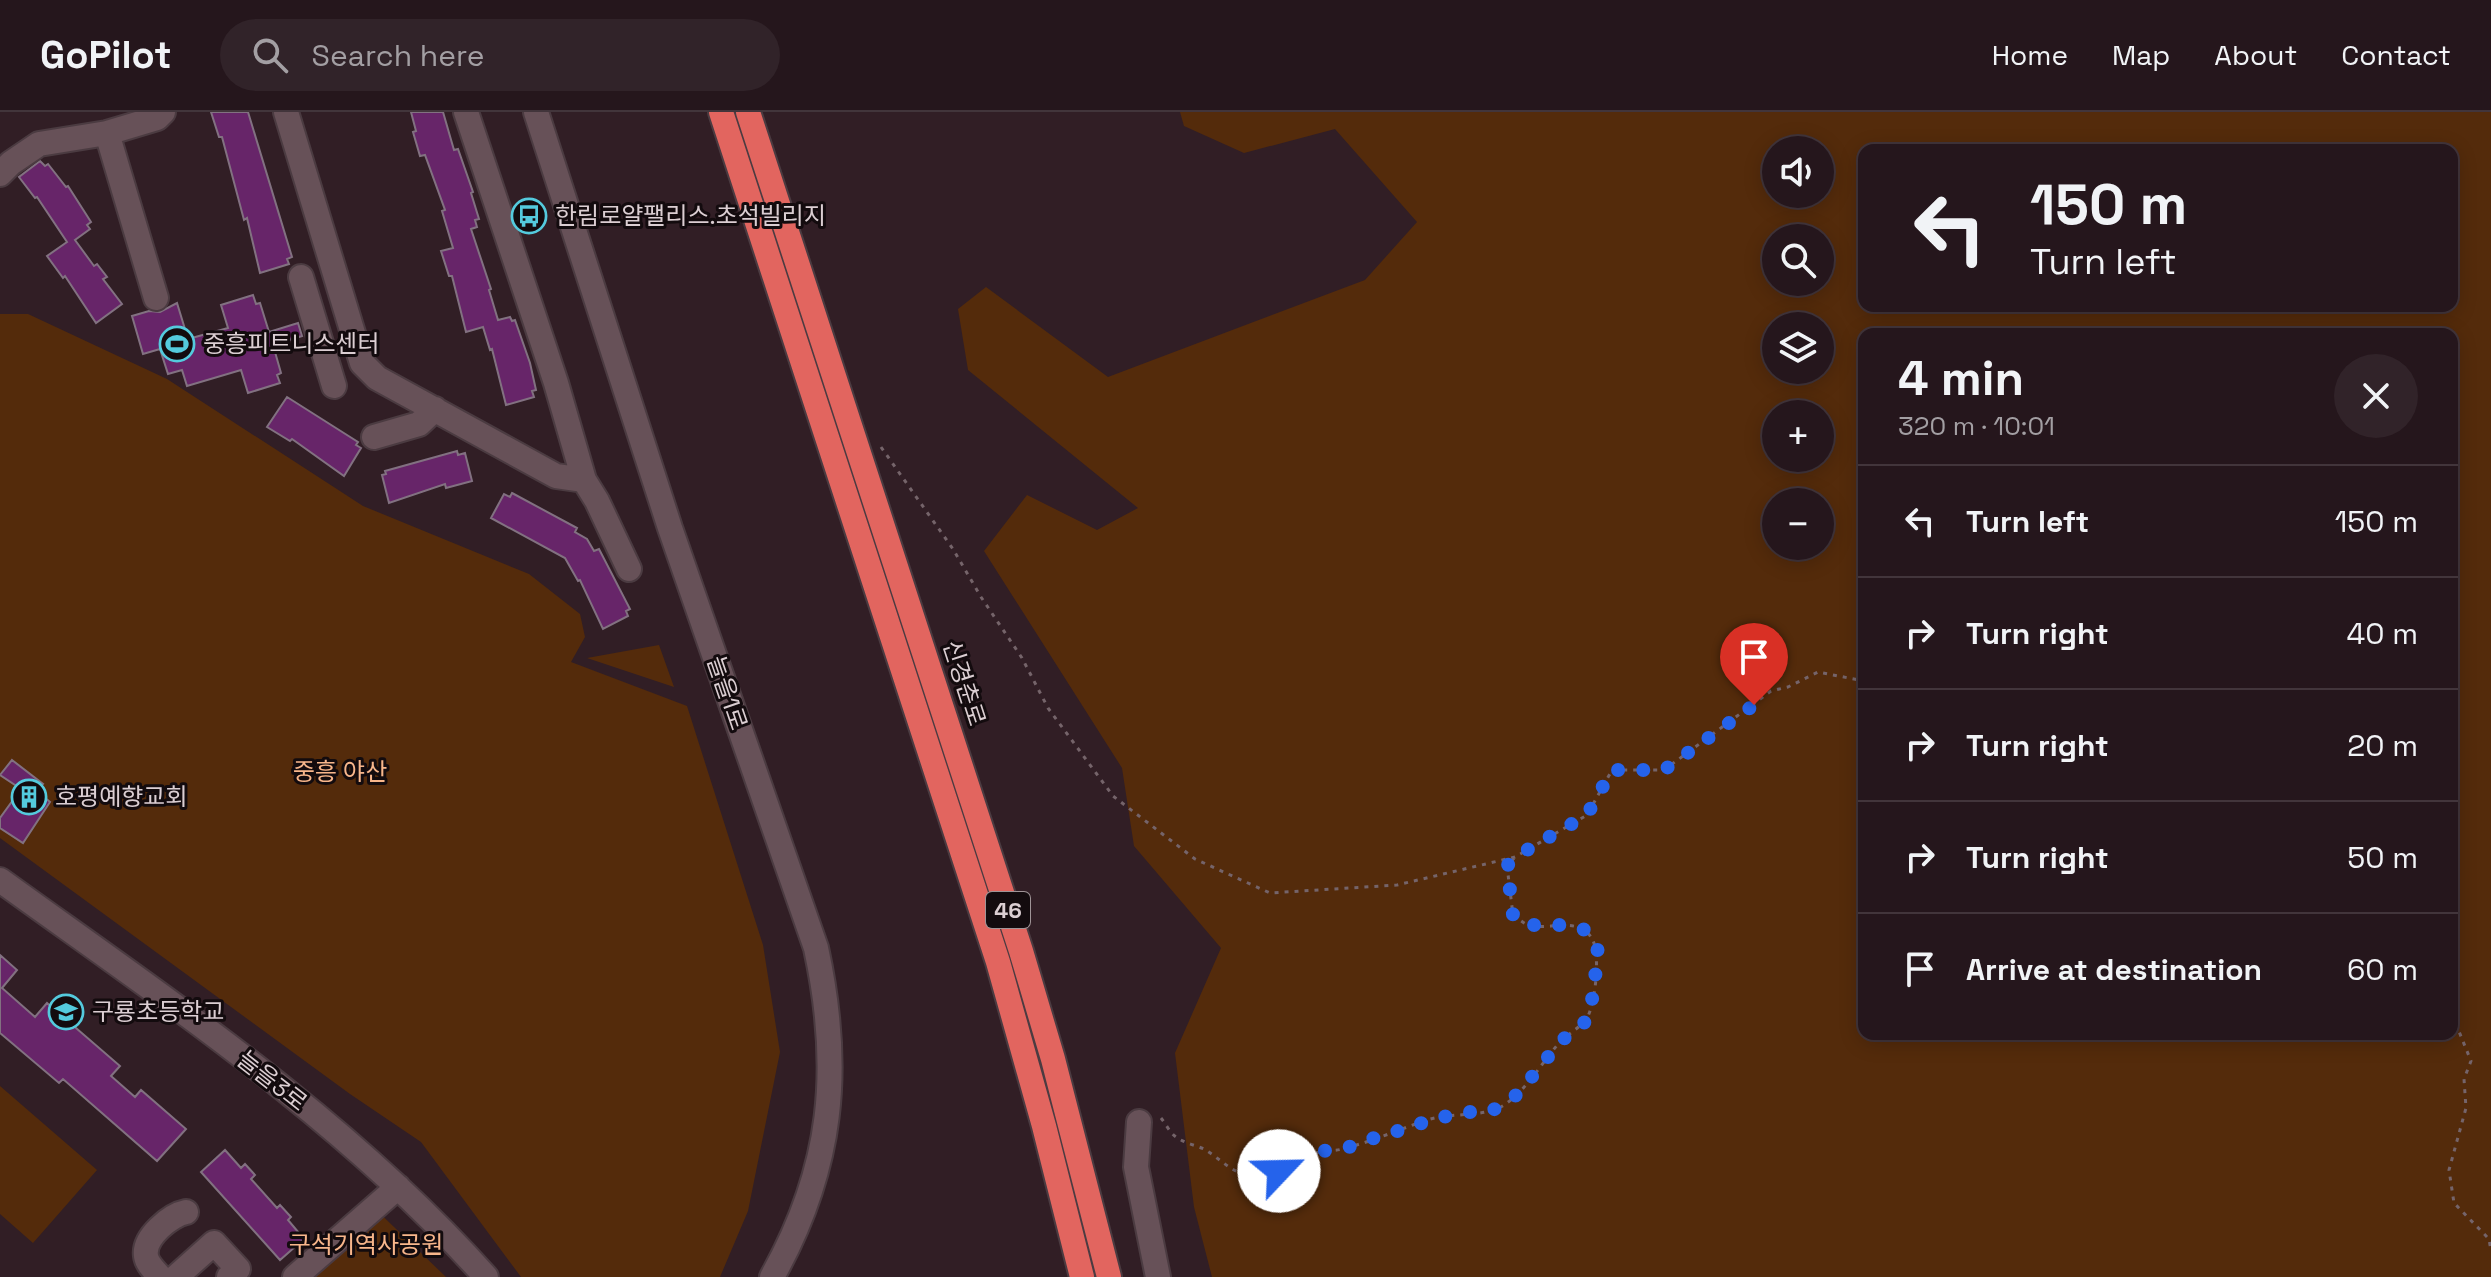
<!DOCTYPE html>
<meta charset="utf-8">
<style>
body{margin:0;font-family:"Space Grotesk","Noto Sans KR",sans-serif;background:#312329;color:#f1f3f6;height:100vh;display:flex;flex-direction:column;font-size:30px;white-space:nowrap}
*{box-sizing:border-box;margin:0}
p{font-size:26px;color:#a39fa3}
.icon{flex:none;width:44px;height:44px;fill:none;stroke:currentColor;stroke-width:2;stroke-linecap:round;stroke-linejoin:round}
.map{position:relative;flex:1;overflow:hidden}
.sheet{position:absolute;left:1858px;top:216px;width:600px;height:712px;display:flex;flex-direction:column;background:#25161c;border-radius:16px;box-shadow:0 4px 20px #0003,0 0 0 2px #42353b}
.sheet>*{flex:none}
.hud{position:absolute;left:1858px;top:32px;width:600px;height:168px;border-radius:16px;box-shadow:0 4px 20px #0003,0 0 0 2px #42353b;background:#25161c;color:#f1f3f6;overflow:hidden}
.buttons{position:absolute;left:1762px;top:24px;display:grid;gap:16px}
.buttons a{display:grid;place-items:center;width:72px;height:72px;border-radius:50%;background:#25161c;box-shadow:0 4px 20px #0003,0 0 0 2px #42353b;font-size:40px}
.pin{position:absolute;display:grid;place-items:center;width:68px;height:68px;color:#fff;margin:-82px -34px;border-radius:50% 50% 50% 0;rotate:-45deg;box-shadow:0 0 8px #0007}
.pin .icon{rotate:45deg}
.me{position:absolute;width:88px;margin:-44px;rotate:66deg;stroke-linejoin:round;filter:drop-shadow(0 0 6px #0008)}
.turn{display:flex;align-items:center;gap:28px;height:168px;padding:0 40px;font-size:36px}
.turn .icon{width:104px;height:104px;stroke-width:2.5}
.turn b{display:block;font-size:56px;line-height:68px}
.round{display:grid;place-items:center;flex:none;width:84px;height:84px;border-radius:42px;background:#312329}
.headline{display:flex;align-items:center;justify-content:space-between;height:136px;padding:0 40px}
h1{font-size:48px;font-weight:700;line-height:60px}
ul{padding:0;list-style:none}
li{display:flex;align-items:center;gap:24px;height:112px;padding:0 40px;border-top:2px solid #42353b}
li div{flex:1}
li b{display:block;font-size:30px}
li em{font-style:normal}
header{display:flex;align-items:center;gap:48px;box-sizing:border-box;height:112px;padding:0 40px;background:#25161c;border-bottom:2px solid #42353b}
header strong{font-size:38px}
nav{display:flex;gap:44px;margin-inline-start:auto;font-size:28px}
.search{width:560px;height:72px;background:#312329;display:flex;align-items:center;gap:20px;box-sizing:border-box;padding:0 28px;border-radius:44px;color:#a39fa3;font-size:30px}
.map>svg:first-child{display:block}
.green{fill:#542b0b;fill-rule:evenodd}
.building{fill:#672569;stroke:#827181;stroke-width:2}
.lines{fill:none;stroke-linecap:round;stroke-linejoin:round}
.minor-casing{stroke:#4b3b41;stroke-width:28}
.highway-casing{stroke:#4b3b41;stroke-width:28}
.path{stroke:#75646a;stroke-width:3;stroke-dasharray:4 6;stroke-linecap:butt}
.minor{stroke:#675158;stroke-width:24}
.highway{stroke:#e2655f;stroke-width:24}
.route{stroke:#2563eb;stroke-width:14;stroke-dasharray:0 25.2}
.labels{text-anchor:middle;stroke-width:6;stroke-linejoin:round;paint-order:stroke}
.shield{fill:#130b0e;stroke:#9f9497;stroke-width:2}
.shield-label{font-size:22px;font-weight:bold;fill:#dbced2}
.poi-label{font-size:24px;fill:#dbced2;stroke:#130b0e;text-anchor:start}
.street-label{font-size:24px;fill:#dbced2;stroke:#130b0e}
.park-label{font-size:24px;fill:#f8b68b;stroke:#130b0e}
</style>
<header>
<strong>GoPilot</strong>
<div class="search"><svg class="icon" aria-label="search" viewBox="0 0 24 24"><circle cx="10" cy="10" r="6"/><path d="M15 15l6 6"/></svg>Search here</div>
<nav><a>Home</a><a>Map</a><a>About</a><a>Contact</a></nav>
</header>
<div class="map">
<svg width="2491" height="1165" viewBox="0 0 2491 1165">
<rect width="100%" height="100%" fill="#311e25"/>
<path class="green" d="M1180,0H2491V1165H1212L1194,1095L1175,941L1221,836L1134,734L1122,656L984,439L1027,383L1097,418L1138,396L968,258L958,197L986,175L1108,265L1365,168L1417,110L1335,17L1244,41L1184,14ZM1776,38H1820V82H1776ZM1864,38H2452V194H1864ZM1776,126H1820V170H1776ZM1776,214H1820V258H1776ZM1864,222H2452V922H1864ZM1776,302H1820V346H1776ZM1776,390H1820V434H1776Z
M0,202H28L167,267L363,394L529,462L580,502L585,525L571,550L687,594L763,833L780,940L748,1099L720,1165H521L421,1030L350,982L0,726Z
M659,533L674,575L587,546Z
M0,974L97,1058L33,1131L0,1102Z
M367,1089L446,1165H284Z"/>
<path class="building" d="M211,0H248L292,145L287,147L289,152L260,161L247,106L244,108L222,25H219Z
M411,0H443L454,38L458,37L473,80L471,81L479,107L475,108L477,115L471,117L491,177L489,178L498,208L510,205L512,209L515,208L530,251L536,278L532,279L534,285L506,293L492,237L490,238L483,215L466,220L452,164H449L441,139L453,136L442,99L445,98L425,43L420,44L413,20L416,19Z
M40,49L45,54L48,52L66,75L68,74L91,110L87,113L90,117L75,128L94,154L97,152L107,165L103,167L122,192L96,211L65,164L63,166L47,144L67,130L37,85L35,86L19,65Z
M253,183L256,192L260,191L269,220L298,211L302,224L273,233L281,261L277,263L280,271L248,281L241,258L187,274L182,258L168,262L160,237L143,242L132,204L149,199L160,200L177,191L188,227L228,216L221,193Z
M287,285L358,330L356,333L361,336L344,364L292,327L290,329L267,315Z
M457,339L458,343L465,341L472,369L446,376L445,372L389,391L382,363L386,362L385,359Z
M512,381L577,416L575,420L587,427L594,439L599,437L630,497L626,499L628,504L603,517L580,468L578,469L565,446L491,406L504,382L510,385Z
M12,648L43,672L37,679L50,690L23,731L0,716V706L21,677L0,663Z
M0,843L17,858L2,876L35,905L47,891L120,954L111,964L135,985L141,978L186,1017L157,1049L63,967L59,971L0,921Z
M225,1038L241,1056L245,1052L255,1063L251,1067L277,1096L280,1093L291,1105L288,1108L304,1127L280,1148L201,1060Z"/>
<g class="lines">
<g class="minor-casing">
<path id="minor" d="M286,0L362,251L377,266L556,364L584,368
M466,0L556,271L584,368L597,389L629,457
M536,0L670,416L816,836C842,957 833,1056 772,1165
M107,21L156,186
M0,62L11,51L39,32L107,21L157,6L163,0
M301,165L334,274
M374,325L419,312L435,297
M0,768C169,890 346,1008 486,1165
M1139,1010L1136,1055L1158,1165
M160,1165C155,1159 147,1152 146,1144C143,1125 171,1103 186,1100
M176,1165L214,1131L238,1157L229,1165
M295,1165L398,1075"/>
</g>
<g class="highway-casing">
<path id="highway" d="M721,0L998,850L1044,1014L1082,1165
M748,0L1021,839L1053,947L1109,1165"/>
</g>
<path class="path" d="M881,335L953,437L981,485L1022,546L1048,596L1113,684L1195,747L1270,781L1397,773L1515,745L1587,703L1612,658H1664L1771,579L1788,575L1818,560L1864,569
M2452,916L2458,917L2471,949L2464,967L2466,996L2449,1058L2454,1091L2489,1127L2491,1139
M1161,1006C1166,1012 1170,1021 1176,1025C1184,1031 1195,1033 1204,1037C1221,1047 1234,1064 1257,1065C1282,1065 1301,1043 1324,1039C1330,1038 1336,1039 1342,1037C1371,1030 1400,1017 1427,1008C1451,1000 1484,1006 1504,993C1527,978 1542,950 1560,930C1568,922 1581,915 1587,906C1596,890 1601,838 1591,825C1576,804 1549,819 1528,813C1523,811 1518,806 1513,803L1507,754L1515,745"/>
<use href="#minor" class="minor"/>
<use href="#highway" class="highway"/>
</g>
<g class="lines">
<path class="route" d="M1279,1059L1322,1039L1338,1038L1356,1033L1387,1021L1409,1017L1428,1008L1468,1000H1490L1518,982L1561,929L1585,910L1597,871L1594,855L1598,839L1592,826L1585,818L1571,813H1526L1513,803L1507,754L1515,745L1587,703L1612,658H1664L1754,593"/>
</g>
<defs>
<g id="bus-ring" transform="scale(1.8)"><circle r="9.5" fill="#130b0e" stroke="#54cadd" stroke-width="1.5"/><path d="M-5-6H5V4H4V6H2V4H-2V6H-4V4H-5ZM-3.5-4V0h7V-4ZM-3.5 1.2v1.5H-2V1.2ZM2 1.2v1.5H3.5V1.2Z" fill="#54cadd"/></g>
<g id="stadium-ring" transform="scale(1.8)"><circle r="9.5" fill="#130b0e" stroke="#54cadd" stroke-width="1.5"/><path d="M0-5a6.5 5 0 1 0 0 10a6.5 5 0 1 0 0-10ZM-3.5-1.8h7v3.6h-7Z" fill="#54cadd"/></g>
<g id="building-ring" transform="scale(1.8)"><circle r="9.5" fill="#130b0e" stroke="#54cadd" stroke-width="1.5"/><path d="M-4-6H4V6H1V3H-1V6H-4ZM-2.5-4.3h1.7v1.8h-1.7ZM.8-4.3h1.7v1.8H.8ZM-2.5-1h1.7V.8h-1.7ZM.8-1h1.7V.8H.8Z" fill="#54cadd"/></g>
<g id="school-ring" transform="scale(1.8)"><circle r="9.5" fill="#130b0e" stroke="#54cadd" stroke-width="1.5"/><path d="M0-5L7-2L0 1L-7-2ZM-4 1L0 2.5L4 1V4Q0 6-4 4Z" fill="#54cadd"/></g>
</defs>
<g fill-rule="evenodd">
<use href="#bus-ring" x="529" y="104"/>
<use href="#stadium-ring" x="177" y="232"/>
<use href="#building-ring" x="29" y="685"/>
<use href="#school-ring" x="66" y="900"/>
</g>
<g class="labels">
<rect class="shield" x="986" y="780" width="44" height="36" rx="6"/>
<g class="shield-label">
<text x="1008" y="806">46</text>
</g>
<g class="poi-label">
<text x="555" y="112">한림로얄팰리스.초석빌리지</text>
<text x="203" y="240">중흥피트니스센터</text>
<text x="55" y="693">호평예향교회</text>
<text x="92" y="908">구룡초등학교</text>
</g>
<g class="street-label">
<text transform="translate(964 571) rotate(72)" y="8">신경춘로</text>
<text transform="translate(727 581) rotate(71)" y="8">늘을1로</text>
<text transform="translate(272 969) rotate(38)" y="8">늘을3로</text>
</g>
<g class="park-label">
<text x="340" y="668">중흥 야산</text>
<text x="366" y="1141">구석기역사공원</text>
</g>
</g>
</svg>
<div class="buttons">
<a><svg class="icon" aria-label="sound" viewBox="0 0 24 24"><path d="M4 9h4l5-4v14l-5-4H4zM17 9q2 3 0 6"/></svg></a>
<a><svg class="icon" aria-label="search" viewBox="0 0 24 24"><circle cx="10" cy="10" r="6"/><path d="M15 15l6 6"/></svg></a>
<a><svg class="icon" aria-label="layers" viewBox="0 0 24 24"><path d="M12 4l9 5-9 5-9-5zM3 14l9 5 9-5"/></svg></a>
<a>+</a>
<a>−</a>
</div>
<div class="pin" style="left:1754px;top:593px;background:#d93025"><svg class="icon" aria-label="arrive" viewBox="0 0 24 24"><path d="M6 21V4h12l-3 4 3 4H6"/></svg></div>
<svg class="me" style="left:1279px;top:1059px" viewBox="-20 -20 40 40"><circle r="19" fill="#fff"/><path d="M0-13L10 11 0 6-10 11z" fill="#2563eb"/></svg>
<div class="hud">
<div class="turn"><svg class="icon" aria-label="left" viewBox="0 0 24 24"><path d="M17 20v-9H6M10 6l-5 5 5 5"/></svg><div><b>150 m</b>Turn left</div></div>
</div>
<section class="sheet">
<div class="headline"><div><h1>4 min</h1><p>320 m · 10:01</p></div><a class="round"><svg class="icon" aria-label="close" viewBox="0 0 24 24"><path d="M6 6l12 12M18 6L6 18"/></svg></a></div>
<ul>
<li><svg class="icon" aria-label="left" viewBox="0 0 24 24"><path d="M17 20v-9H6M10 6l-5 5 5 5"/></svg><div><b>Turn left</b></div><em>150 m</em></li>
<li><svg class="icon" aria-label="right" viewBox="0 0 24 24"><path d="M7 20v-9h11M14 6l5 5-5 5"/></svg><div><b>Turn right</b></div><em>40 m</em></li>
<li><svg class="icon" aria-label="right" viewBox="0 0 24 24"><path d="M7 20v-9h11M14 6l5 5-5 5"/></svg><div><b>Turn right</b></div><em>20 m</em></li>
<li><svg class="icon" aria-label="right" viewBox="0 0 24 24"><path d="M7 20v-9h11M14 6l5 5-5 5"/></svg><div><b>Turn right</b></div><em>50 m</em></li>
<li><svg class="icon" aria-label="arrive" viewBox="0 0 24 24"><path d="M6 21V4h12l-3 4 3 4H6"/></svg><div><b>Arrive at destination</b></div><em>60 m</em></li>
</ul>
</section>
</div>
